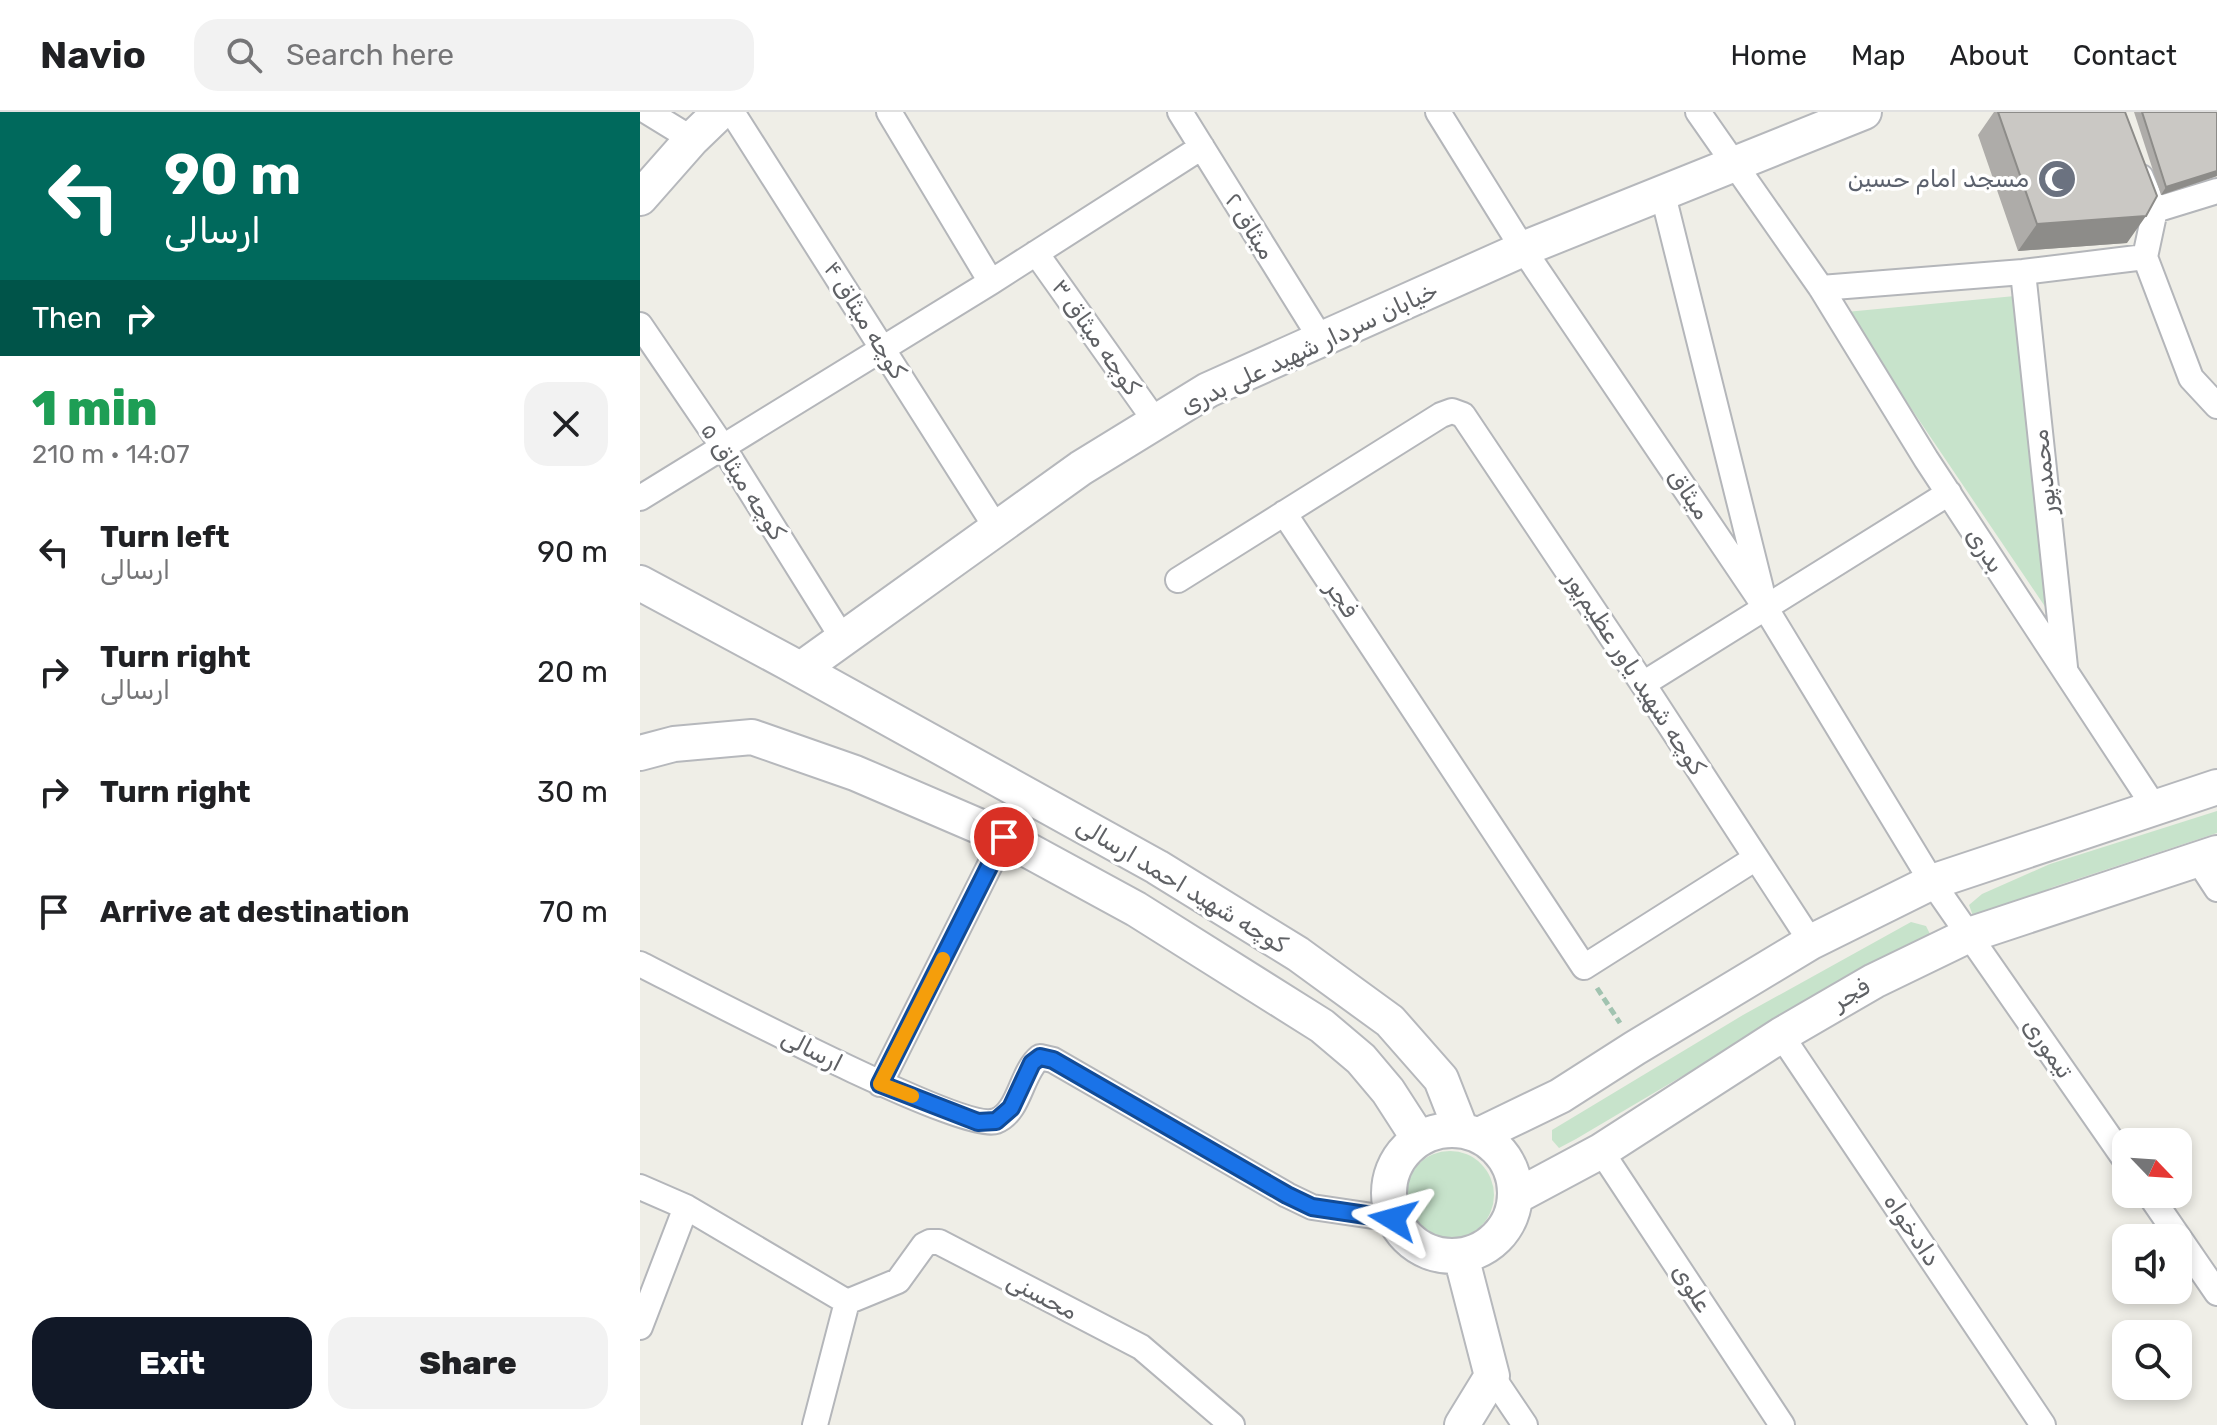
<!DOCTYPE html>
<meta charset="utf-8">
<style>
body{margin:0;font-family:Rubik,"Noto Sans Arabic",sans-serif;background:#f2f2f2;color:#202124;height:100vh;display:flex;flex-direction:column;font-size:30px;white-space:nowrap}
*{box-sizing:border-box;margin:0}
p{font-size:26px;color:#757577}
.icon{flex:none;width:44px;height:44px;fill:none;stroke:currentColor;stroke-width:2;stroke-linecap:round;stroke-linejoin:round}
.map{position:relative;flex:1;overflow:hidden}
.sheet{display:flex;flex-direction:column;background:#fff;width:640px}
.sheet>*{flex:none}
.top-card{background:#00695c;color:#fff;overflow:hidden}
.needle{width:52px;rotate:115deg}
.tools{position:absolute;left:1472px;top:1016px;display:grid;gap:16px}
.tools a{display:grid;place-items:center;width:80px;height:80px;border-radius:16px;background:#fff;box-shadow:0 4px 12px #0003;font-size:40px}
.pin{position:absolute;display:grid;place-items:center;width:68px;height:68px;color:#fff;margin:-34px;border:4px solid #fff;border-radius:50%;box-shadow:0 2px 8px #0007}
.me{position:absolute;width:88px;margin:-44px;rotate:278deg;stroke-linejoin:round;filter:drop-shadow(0 0 6px #0008)}
.turn{display:flex;align-items:center;gap:28px;height:168px;padding:0 32px;font-size:36px}
.turn .icon{width:104px;height:104px;stroke-width:2.5}
.turn b{display:block;font-size:56px;line-height:68px}
.then{display:flex;align-items:center;height:76px;padding:0 32px;background:#0003;gap:16px;font-size:30px}
.round{display:grid;place-items:center;flex:none;width:84px;height:84px;border-radius:24px;background:#f2f2f2}
.summary{display:flex;align-items:center;justify-content:space-between;height:136px;padding:0 32px}
h1{font-size:48px;font-weight:800;line-height:60px;color:#1e9e55}
.action{display:flex;gap:16px;margin-top:auto;padding:16px 32px}
.action a{flex:1;height:92px;border-radius:24px;background:#111827;color:#fff;font-size:32px;font-weight:800;line-height:92px;text-align:center}
.action a+a{background:#f2f2f2;color:#202124}
ul{padding:0;list-style:none}
li{display:flex;align-items:center;gap:24px;height:120px;padding:0 32px}
li div{flex:1}
li b{display:block;font-size:30px}
li em{font-style:normal}
header{display:flex;align-items:center;gap:48px;box-sizing:border-box;height:112px;padding:0 40px;background:#fff;border-bottom:2px solid #e0e0e0}
header strong{font-size:38px}
nav{display:flex;gap:44px;margin-inline-start:auto;font-size:28px}
.search{width:560px;height:72px;background:#f2f2f2;display:flex;align-items:center;gap:20px;box-sizing:border-box;padding:0 28px;border-radius:24px;color:#757577;font-size:30px}
main{display:flex;flex:1;min-height:0}
.map>svg:first-child{display:block}
.green{fill:#c7e3cb}
.lines{fill:none;stroke-linecap:round;stroke-linejoin:round}
.street-casing{stroke:#b4b6ba;stroke-width:28}
.secondary-casing{stroke:#b6b8bc;stroke-width:38}
.path{stroke:#a1c3b0;stroke-width:5;stroke-dasharray:8 4;stroke-linecap:butt}
.street{stroke:#fff;stroke-width:24}
.secondary{stroke:#fff;stroke-width:34}
.wall{fill:#aeaca9}
.shaded-wall{fill:#8d8c89}
.building{fill:#cac8c4;stroke:#8d8c89;stroke-width:2}
.route-casing{stroke:#114b97;stroke-width:20}
.route{stroke:#1a73e8;stroke-width:14}
.slow{stroke:#f59e0b;stroke-width:14}
.labels{text-anchor:middle;stroke-width:7;stroke-linejoin:round;paint-order:stroke}
.worship-label{font-size:24px;fill:#5b616d;stroke:#fff;text-anchor:end}
.street-label{font-size:24px;fill:#5f6165;stroke:#fff}
</style>
<header>
<strong>Navio</strong>
<div class="search"><svg class="icon" aria-label="search" viewBox="0 0 24 24"><circle cx="10" cy="10" r="6"/><path d="M15 15l6 6"/></svg>Search here</div>
<nav><a>Home</a><a>Map</a><a>About</a><a>Contact</a></nav>
</header>
<main>
<section class="sheet">
<div class="top-card">
<div class="turn"><svg class="icon" aria-label="left" viewBox="0 0 24 24"><path d="M17 20v-9H6M10 6l-5 5 5 5"/></svg><div><b>90 m</b>ارسالی</div></div>
<div class="then">Then<svg class="icon" aria-label="right" viewBox="0 0 24 24"><path d="M7 20v-9h11M14 6l5 5-5 5"/></svg></div>
</div>
<div class="summary"><div><h1>1 min</h1><p>210 m · 14:07</p></div><a class="round"><svg class="icon" aria-label="close" viewBox="0 0 24 24"><path d="M6 6l12 12M18 6L6 18"/></svg></a></div>
<ul>
<li><svg class="icon" aria-label="left" viewBox="0 0 24 24"><path d="M17 20v-9H6M10 6l-5 5 5 5"/></svg><div><b>Turn left</b><p>ارسالی</p></div><em>90 m</em></li>
<li><svg class="icon" aria-label="right" viewBox="0 0 24 24"><path d="M7 20v-9h11M14 6l5 5-5 5"/></svg><div><b>Turn right</b><p>ارسالی</p></div><em>20 m</em></li>
<li><svg class="icon" aria-label="right" viewBox="0 0 24 24"><path d="M7 20v-9h11M14 6l5 5-5 5"/></svg><div><b>Turn right</b></div><em>30 m</em></li>
<li><svg class="icon" aria-label="arrive" viewBox="0 0 24 24"><path d="M6 21V4h12l-3 4 3 4H6"/></svg><div><b>Arrive at destination</b></div><em>70 m</em></li>
</ul>
<div class="action"><a>Exit</a><a>Share</a></div>
</section>
<div class="map">
<svg width="1577" height="1313" viewBox="0 0 1577 1313">
<rect width="100%" height="100%" fill="#efeee7"/>
<path class="green" d="M1375,184L1410,502L1206,200Z
M1577,699V721L1413,775L1343,807L1333,804L1329,793L1342,782L1410,752Z
M1271,810L1286,814L1291,824L1122,917L936,1027L919,1036L912,1028V1018L1103,903Z
M766 1083a44 44 0 1 1 88 0a44 44 0 1 1-88 0Z"/>
<g class="lines">
<g class="street-casing">
<path id="street" d="M8,0L52,27
M92,0L357,417
M249,0L351,170
M540,0L681,227
M798,0L883,137L1125,495L1292,770L1486,1049
M1058,0L1181,176L1286,347L1515,696
M1501,65L1515,98L1505,145
M1022,79L1121,477
M1515,98L1577,79
M396,141L516,310
M1383,160L1425,555
M1181,176L1383,160L1505,145L1551,266L1577,294
M0,213L83,335L203,527
M0,386L351,170L562,35
M644,401L944,855L1116,746
M538,468L801,303L812,299L823,303L1003,572L1171,830
M1003,572L1309,381
M1558,748L1577,777
M0,852C48,876 322,1021 356,1009C380,1000 381,960 400,945L413,948L647,1083L672,1095L753,1107
M1141,923L1403,1313
M240,972L364,725
M961,1039L1142,1313
M0,1075L46,1095L207,1190L175,1313
M1509,1082L1577,1181
M207,1190L258,1169L284,1133L290,1130H299L501,1235L592,1313
M0,1215L46,1095
M852,1264L885,1313"/>
</g>
<g class="secondary-casing">
<path id="secondary" d="M0,86L52,27L80,0
M0,471L147,550L517,755L658,842L750,909L801,967L821,1018
M161,557L441,356L568,278L883,137L1224,0
M0,641L34,632L112,625L215,661L364,725L496,797L682,914L721,947L748,979L779,1027
M749 1081a63 63 0 1 1 126 0a63 63 0 1 1-126 0Z
M839,1023L920,984L995,936L1171,830L1292,770L1577,675
M875,1085L961,1039L1141,923L1234,869L1329,823L1577,741
M821,1144L852,1264L822,1313"/>
</g>
<path class="path" d="M957,876L980,911"/>
<use href="#street" class="street"/>
<use href="#secondary" class="secondary"/>
</g>
<path class="wall" d="M1354,0H1485L1487,131L1378,139L1338,23Z
M1494,0H1577V64L1521,83Z"/>
<path class="shaded-wall" d="M1577,59V64L1521,83L1526,75Z
M1506,104L1487,131L1378,139L1397,112Z"/>
<path class="building" d="M1358,0H1485L1517,84L1506,104L1397,112Z
M1502,0H1577V59L1526,75Z"/>
<g class="lines">
<g class="route-casing">
<path id="route" d="M364,725L240,972L338,1010L356,1009L371,996L392,951L400,945L413,948L647,1083L672,1095L753,1107"/>
</g>
<use href="#route" class="route"/>
<path class="slow" d="M272,984L240,972L303,847"/>
</g>
<defs>
<g id="mosque-disc" transform="scale(2)"><circle r="9.5" fill="#6b7280" stroke="#fff"/><path d="M3.5-4.9A6 6 0 1 0 3.5 4.9A5 5 0 1 1 3.5-4.9Z" fill="#fff"/></g>
</defs>
<g fill-rule="evenodd">
<use href="#mosque-disc" x="1417" y="67"/>
</g>
<g class="labels">
<g class="worship-label">
<text x="1389" y="75">مسجد امام حسین</text>
</g>
<g class="street-label">
<text transform="translate(610 114) rotate(58)" y="8">میثاق ۲</text>
<text transform="translate(225 208) rotate(58)" y="8">کوچه میثاق ۴</text>
<text transform="translate(456 225) rotate(55)" y="8">کوچه میثاق ۳</text>
<text transform="translate(669 236) rotate(-25)" y="8">خیابان سردار شهید علی بدری</text>
<text transform="translate(1404 360) rotate(-96)" y="8">محمدپور</text>
<text transform="translate(103 369) rotate(57)" y="8">کوچه میثاق ۵</text>
<text transform="translate(1049 382) rotate(56)" y="8">میثاق</text>
<text transform="translate(1345 438) rotate(57)" y="8">بدری</text>
<text transform="translate(702 487) rotate(56)" y="8">فجر</text>
<text transform="translate(995 561) rotate(57)" y="8">کوچه شهید یاور عظیم‌پور</text>
<text transform="translate(542 773) rotate(31)" y="8">کوچه شهید احمد ارسالی</text>
<text transform="translate(1211 882) rotate(-30)" y="8">فجر</text>
<text transform="translate(1408 936) rotate(55)" y="8">تیموری</text>
<text transform="translate(172 938) rotate(27)" y="8">ارسالی</text>
<text transform="translate(1272 1118) rotate(56)" y="8">دادخواه</text>
<text transform="translate(1052 1176) rotate(57)" y="8">علوی</text>
<text transform="translate(402 1184) rotate(27)" y="8">محسنی</text>
</g>
</g>
</svg>
<div class="tools">
<a><svg class="needle" viewBox="-14 -14 28 28"><path d="M0-13l5 13h-10z" fill="#e53935"/><path d="M0 13l5-13h-10z" fill="#757577"/></svg></a>
<a><svg class="icon" aria-label="sound" viewBox="0 0 24 24"><path d="M4 9h4l5-4v14l-5-4H4zM17 9q2 3 0 6"/></svg></a>
<a><svg class="icon" aria-label="search" viewBox="0 0 24 24"><circle cx="10" cy="10" r="6"/><path d="M15 15l6 6"/></svg></a>
</div>
<div class="pin" style="left:364px;top:725px;background:#d93025"><svg class="icon" aria-label="arrive" viewBox="0 0 24 24"><path d="M6 21V4h12l-3 4 3 4H6"/></svg></div>
<svg class="me" style="left:753px;top:1107px" viewBox="-20 -20 40 40"><path d="M0-17L14 15 0 8-14 15z" fill="#1a73e8" stroke="#fff" stroke-width="4"/></svg>
</div>
</main>
